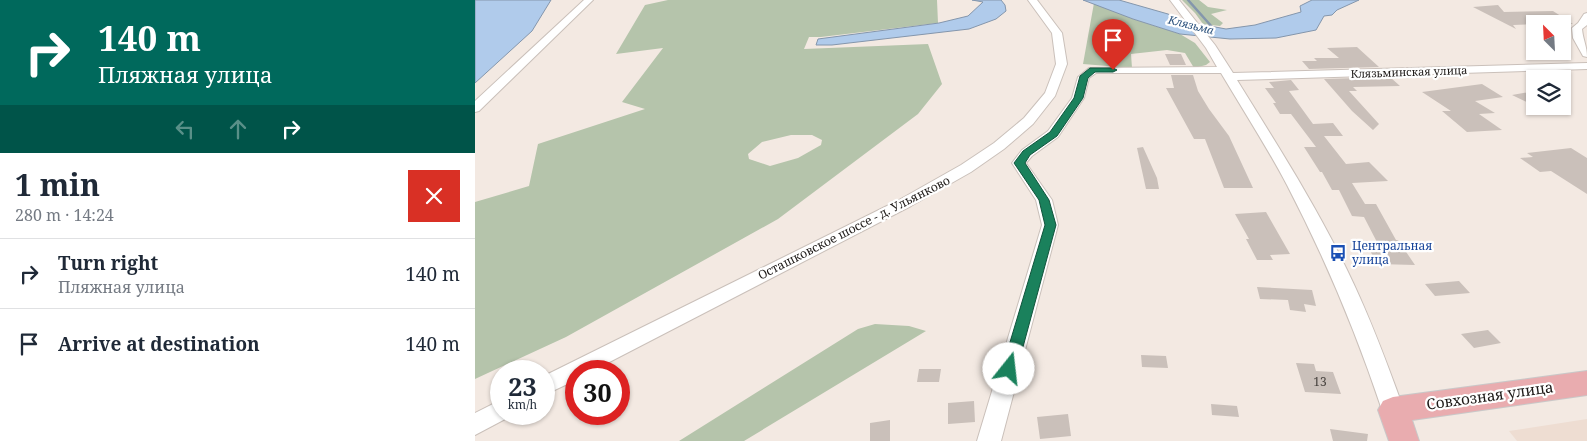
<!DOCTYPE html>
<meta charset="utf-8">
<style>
body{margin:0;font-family:"Noto Serif",serif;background:#f2f2f3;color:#1f2937;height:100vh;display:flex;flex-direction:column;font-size:19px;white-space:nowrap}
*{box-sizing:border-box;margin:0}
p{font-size:16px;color:#747a83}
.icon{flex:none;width:28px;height:28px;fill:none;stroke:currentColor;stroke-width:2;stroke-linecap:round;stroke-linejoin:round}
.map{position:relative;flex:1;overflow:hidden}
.panel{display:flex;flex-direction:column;background:#fff;width:475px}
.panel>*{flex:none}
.top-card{background:#00695c;color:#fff;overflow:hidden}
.needle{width:32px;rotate:336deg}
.controls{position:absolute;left:1051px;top:15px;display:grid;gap:10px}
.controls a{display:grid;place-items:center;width:45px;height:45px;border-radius:0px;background:#fff;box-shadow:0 1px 4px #0004;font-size:25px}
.speed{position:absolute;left:15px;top:360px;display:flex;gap:10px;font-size:25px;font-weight:700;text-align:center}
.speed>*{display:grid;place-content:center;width:65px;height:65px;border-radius:50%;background:#fff;box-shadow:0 1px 4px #0004;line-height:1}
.speed small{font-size:12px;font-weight:400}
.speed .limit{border:8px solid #d22;background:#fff;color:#111}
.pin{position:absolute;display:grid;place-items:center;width:42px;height:42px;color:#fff;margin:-51px -21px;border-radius:50% 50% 50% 0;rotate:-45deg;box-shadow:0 0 5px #0007}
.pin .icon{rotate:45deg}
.me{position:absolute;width:55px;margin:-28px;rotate:16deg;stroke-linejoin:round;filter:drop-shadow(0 0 4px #0008)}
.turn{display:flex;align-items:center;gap:18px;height:105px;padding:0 15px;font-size:22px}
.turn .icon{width:65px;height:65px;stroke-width:2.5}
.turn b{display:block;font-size:35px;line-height:42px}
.lanes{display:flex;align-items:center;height:48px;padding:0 15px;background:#0003;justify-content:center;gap:25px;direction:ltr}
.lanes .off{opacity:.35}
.round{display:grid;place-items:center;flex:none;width:52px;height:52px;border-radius:0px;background:#f2f2f3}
.summary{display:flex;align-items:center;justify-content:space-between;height:85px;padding:0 15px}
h1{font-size:30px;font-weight:700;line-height:38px}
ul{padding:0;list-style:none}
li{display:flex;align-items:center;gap:15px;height:70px;padding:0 15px;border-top:1px solid #e0e1e3}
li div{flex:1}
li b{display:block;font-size:19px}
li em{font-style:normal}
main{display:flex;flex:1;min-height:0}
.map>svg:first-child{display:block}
.built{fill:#eeddd2}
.green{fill:#b5c4ab;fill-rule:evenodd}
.water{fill:#b0cbeb;stroke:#8496ac}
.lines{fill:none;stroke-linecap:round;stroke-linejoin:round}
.stream{stroke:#8496ac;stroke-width:2.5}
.building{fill:#cac0ba}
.minor-casing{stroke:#cac0ba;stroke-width:2}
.major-casing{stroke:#c9c8c8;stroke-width:2}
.minor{fill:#fff;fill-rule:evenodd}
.major{fill:#e9acaf;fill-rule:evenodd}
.route{fill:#1a815c;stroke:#11543c}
.labels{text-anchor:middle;stroke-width:4.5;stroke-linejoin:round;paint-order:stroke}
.far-water-label{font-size:11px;font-style:italic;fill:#2c527d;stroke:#fff}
.far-street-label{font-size:11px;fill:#1e1a18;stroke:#fff}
.street-label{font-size:12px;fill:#1e1a18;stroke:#fff}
.transit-label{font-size:12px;fill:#164399;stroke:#fff;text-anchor:start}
.near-number-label{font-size:12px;fill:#494440}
.near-street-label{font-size:15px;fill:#1e1a18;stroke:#fff}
</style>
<main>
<section class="panel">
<div class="top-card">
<div class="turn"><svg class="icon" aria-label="right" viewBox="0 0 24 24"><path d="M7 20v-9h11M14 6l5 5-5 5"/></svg><div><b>140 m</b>Пляжная улица</div></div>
<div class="lanes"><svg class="icon off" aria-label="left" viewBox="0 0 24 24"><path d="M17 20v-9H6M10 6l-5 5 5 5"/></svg><svg class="icon off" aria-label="ahead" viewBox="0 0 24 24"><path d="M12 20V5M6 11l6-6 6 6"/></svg><svg class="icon" aria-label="right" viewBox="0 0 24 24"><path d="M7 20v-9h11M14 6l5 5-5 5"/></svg></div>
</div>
<div class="summary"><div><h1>1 min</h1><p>280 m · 14:24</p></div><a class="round" style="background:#d93025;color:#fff"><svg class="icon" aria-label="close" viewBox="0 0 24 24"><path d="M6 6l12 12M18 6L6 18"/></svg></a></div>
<ul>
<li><svg class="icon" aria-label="right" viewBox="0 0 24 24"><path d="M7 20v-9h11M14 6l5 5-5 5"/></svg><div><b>Turn right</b><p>Пляжная улица</p></div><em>140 m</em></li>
<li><svg class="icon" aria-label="arrive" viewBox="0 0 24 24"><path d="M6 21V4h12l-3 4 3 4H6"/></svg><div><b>Arrive at destination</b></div><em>140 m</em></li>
</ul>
</section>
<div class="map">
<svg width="1112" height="441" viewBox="0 0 1112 441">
<rect width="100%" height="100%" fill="#f3e9e2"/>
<path class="built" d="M1112,419V441H1042L1034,431Z"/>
<path class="green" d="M193,0H462L463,23L346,37H334L329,49L453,44L467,84L443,114L303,219L91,337L0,379V202L54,186L63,144L170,109L147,102L188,48L141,54L170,5ZM316,135H337L347,140L346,145L323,158L295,166L274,159L273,154L287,142Z
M707,0H724L733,7L752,10L736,14L748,23L745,26L728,24L720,13Z
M619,3L658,19L705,34L720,43L735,62L731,65L719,68L710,53L692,50L656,54L657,68L608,64Z
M400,324L434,326L451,331L269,441H204L383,329Z"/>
<path class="water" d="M0,0H76L57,31L0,83Z
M497,0H526L530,5L531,11L521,19L494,29L357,45H341L343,39L464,23L493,16L508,2Z
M608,0H644L693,14L708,21L751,29L780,25L826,12L825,6L837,0H884L862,10L857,15L849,16L841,30L801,38L755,39L705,34L658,19Z"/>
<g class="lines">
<path class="stream" d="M713,0L738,28"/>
</g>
<path class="building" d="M1023,5L1029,12L1078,11L1098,24L1060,22L1062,24L1038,25L1041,29L998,7Z
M882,47L904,67L834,69L827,61H842L839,58H864L852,48Z
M690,54H706L711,65H695Z
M696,75H718L723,91L734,109L754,136L778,188H749L730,139H719L691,88H699Z
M915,77L925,86L878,87L882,91H874L904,124L898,130L877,111L849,79Z
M816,80L824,90L814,91L838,124L858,123L868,136H849L871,164L894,162L913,181L877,183L890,204H901L921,240H923L940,265L903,264L892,246H904L889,217L877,216L864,190H857L847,172H845L829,147H841L816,114H805L798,103H801L790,88H799L794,82Z
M1007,84L1028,97L1000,101L1020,113L1004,114L1027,130L992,132L967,111H976L947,92Z
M1060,91V106L1037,95Z
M668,147L682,178L684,189H671L662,148Z
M1096,148L1112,158V194L1076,171L1065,172L1045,158L1058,157L1052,153Z
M791,212L815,254L795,255L798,260H782L771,239H774L760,214Z
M984,281L995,293L960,296L950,284Z
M782,287L837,290L841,306L829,304L831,312L815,310L813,300L785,299Z
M1013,330L1026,343L999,348L986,334Z
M666,355L691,356L693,368L667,367Z
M821,363L839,364L841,371L858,372L866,394L830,392Z
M444,369H466L464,382H442Z
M499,401L500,422L473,424V403Z
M736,404L762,406L764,417L737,415Z
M593,414L596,436L565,439L562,417Z
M415,420V441H395V423Z
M855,429L893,434L892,441H858Z"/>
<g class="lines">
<g class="minor-casing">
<path id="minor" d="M109,0H118L4,111L0,112V101Z
M553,0H562L587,33L592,64L580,96L558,124L529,149L496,172L436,206L117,371H101V380L69,395V376L424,200L486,165L519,143L549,118L570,93L581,64L577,33Z
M695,0H704L740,45L758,73L1112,63V69L762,80C801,143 841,205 873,272C895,317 912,363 929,410L926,417L918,420L910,417L907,410C881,332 850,258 812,185C792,147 768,110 746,73H621L614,78L609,98L583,137L557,156L551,163L577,200L583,225L526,441H502L567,225L561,200L537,163L547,150L573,131L597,98L603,77L614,68L742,67L731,48Z
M1112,13V25L1107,29C1108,40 1112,46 1112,57L1108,56L1098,38L1097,28L1103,23L1109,14Z
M26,400V414H35L34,417L0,435V413Z"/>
</g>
<g class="major-casing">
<path id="major" d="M1112,371V395L937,420L944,441H914L903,410L908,401L918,397Z"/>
</g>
<use href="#minor" class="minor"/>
<use href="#major" class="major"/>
</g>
<path class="route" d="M615,68H638L642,70L638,72H620L613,78L608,98L582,136L555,155L550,163L574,200L581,225L542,369L540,373L534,375L529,373L527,369L570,225L564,200L539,163L548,151L575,132L599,98L605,76Z"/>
<defs>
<g id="bus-bare" transform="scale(1.35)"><path d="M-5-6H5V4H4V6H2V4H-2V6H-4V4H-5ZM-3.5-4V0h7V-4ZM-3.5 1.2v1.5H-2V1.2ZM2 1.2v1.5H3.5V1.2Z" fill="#1a4fb4" stroke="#fff" stroke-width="2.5" paint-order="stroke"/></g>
</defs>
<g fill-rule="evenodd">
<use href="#bus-bare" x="863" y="253"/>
</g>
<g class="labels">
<g class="far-water-label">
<text transform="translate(716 25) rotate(14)" y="4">Клязьма</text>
</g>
<g class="far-street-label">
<text transform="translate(934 72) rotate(-2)" y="4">Клязьминская улица</text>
</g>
<g class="street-label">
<text transform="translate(379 228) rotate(-27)" y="4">Осташковское шоссе - д. Ульянково</text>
</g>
<g class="transit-label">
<text x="877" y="250">Центральная<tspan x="877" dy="14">улица</tspan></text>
</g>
<g class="near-number-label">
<text x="845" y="386">13</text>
</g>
<g class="near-street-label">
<text transform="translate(1015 396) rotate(-8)" y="5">Совхозная улица</text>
</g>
</g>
</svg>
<div class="controls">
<a><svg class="needle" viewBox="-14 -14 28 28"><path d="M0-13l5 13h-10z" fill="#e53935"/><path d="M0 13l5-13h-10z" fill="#747a83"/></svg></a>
<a><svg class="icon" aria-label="layers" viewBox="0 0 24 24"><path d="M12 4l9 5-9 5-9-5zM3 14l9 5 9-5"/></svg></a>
</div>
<div class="speed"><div>23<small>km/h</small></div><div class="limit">30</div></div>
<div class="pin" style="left:638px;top:70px;background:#d93025"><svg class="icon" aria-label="arrive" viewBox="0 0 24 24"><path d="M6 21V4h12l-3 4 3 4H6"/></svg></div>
<svg class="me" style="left:534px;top:369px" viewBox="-20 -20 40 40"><circle r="19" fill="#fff"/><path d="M0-13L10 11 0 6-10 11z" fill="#1a815c"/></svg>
</div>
</main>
